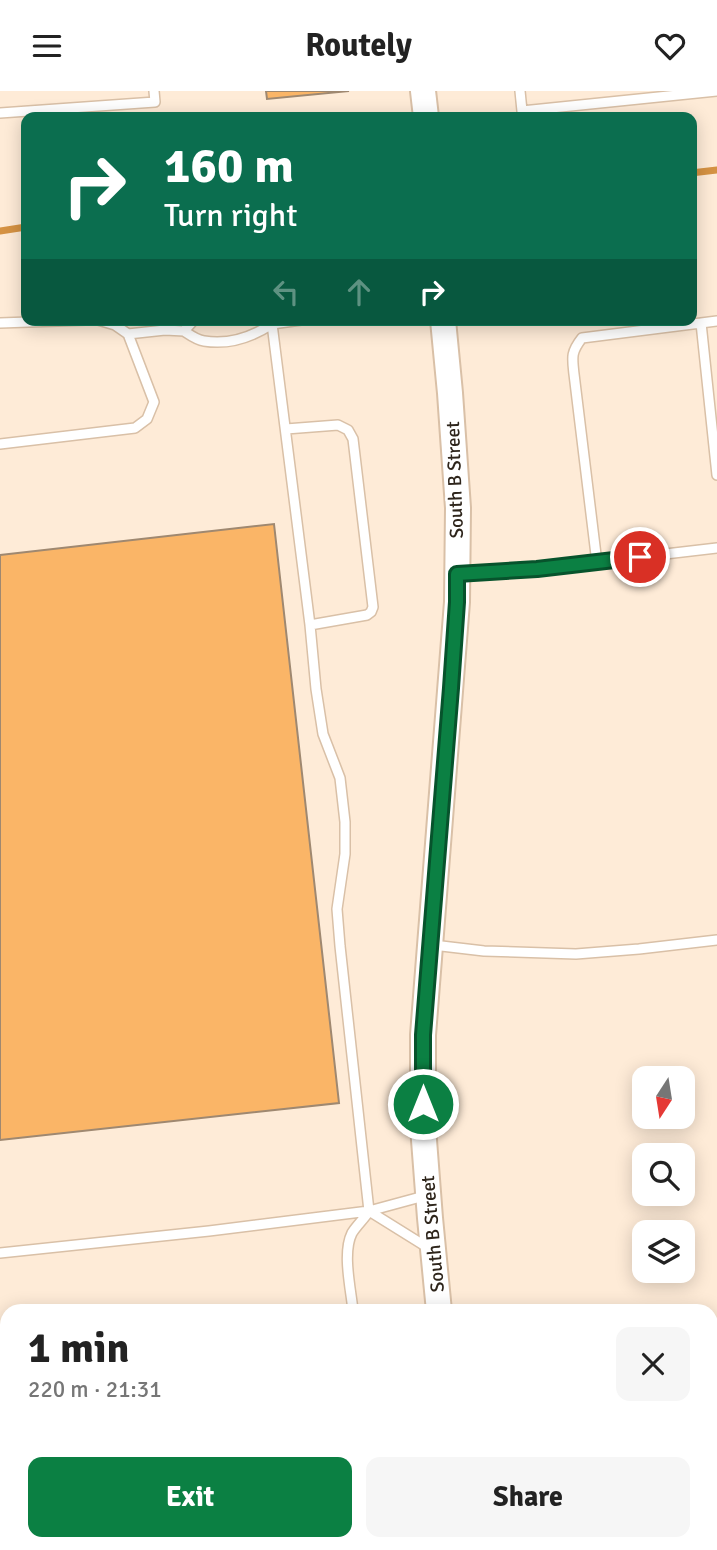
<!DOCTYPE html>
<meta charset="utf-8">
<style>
body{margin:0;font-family:Signika,sans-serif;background:#f6f6f6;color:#222;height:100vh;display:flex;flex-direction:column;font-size:26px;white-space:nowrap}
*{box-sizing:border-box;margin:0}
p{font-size:23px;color:#767676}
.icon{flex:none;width:38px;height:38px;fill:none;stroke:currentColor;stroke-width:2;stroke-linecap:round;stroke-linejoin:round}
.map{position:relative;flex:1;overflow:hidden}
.panel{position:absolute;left:0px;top:1213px;width:718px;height:247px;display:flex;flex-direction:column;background:#fff;border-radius:21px 21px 0 0;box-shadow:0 4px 18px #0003}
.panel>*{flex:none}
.top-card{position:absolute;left:21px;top:21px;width:676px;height:214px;border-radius:14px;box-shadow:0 4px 18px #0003;background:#0b6e4f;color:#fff;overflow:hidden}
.needle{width:46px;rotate:192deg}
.fabs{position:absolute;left:632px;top:975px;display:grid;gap:14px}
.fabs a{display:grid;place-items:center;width:63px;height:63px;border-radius:14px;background:#fff;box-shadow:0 4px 18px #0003;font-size:35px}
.pin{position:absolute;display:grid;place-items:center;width:60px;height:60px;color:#fff;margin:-30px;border:4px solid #fff;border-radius:50%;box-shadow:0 2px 7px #0007}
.me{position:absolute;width:77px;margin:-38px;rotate:0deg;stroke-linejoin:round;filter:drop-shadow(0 0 5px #0008)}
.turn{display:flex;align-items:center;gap:24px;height:147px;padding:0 28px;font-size:32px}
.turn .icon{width:91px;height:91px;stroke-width:2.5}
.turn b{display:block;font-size:49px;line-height:60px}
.lanes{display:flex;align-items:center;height:66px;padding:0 28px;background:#0003;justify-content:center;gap:35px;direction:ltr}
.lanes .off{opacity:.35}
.round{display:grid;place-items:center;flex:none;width:74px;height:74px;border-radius:14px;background:#f6f6f6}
.headline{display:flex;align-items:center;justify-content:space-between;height:119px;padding:0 28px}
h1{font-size:42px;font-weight:700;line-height:52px}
.action{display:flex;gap:14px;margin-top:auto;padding:14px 28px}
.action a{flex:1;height:80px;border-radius:14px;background:#0b8043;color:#fff;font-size:28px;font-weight:700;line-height:80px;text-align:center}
.action a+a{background:#f6f6f6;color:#222}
header{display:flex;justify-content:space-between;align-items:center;height:91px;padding:0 28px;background:#fff;font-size:32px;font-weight:700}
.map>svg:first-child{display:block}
.built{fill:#feebd7;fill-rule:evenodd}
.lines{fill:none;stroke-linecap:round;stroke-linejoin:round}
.stream{stroke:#d59243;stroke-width:7}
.building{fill:#fab567;stroke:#9f8870;stroke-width:2}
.lane-casing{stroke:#d9c0a7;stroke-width:12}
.street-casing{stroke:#d9c0a7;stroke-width:21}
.secondary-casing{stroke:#d9c0a7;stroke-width:28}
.lane{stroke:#fff;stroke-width:9}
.street{stroke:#fff;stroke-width:18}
.secondary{stroke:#fff;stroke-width:24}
.route-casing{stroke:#07532c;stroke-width:18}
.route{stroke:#0b8043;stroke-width:12}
.labels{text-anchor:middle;stroke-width:5;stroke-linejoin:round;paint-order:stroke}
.street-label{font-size:19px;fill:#2e251b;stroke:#fff}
</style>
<header><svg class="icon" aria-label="menu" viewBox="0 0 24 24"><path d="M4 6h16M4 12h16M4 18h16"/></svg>Routely<svg class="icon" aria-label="heart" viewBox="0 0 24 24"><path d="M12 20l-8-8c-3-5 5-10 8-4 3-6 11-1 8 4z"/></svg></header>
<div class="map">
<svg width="717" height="1459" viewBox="0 0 717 1459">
<rect width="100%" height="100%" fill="#fef4e9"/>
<path class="built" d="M0,0H717V1459H0ZM26,26H691V229H26ZM644,987H682V1026H644ZM644,1064H682V1102H644ZM644,1141H682V1180H644ZM7,1220H710V1452H7Z"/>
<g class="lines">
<path class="stream" d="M691,82L717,79
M0,140L26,136"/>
</g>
<path class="building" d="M266,0H349L267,8Z
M274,433L339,1012L0,1049V464Z"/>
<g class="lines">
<g class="lane-casing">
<path id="lane" d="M520,0L522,20L717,0
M0,22L155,11L154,0
M194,229L184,240C190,244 197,249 204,250C228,254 252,246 272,233
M0,232L86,229
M701,232L717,384
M128,243L165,239L184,240
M286,338L338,334L348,339L353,348L373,516L371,521L367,524L310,534L272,233L301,229
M0,353L135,337L147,328L154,311L128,243L115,234L98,229
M597,472L574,283C572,266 571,261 582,247L717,230
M459,483L537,478L717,457
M310,534L316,598L323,643L340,687L345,731V763L337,818L340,855L369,1120C364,1128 357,1134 352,1142C342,1162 351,1198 353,1220
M433,854L484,860L576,863L639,858L717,849
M369,1120L430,1158
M0,1162L209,1140L369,1120L428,1104
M0,1300L7,1299
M548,1452L549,1459"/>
</g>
<g class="street-casing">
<path id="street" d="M710,1313L717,1312
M0,1389L7,1388"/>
</g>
<g class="secondary-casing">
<path id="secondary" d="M423,0L426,26
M439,1220L430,1127L423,1036V944L457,511L458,417L450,302L443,229
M462,1452V1459"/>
</g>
<use href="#lane" class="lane"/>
<use href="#street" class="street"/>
<use href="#secondary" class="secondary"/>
</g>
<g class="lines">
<g class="route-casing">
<path id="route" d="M423,1013V944L451,597L457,511V483L537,478L640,466"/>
</g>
<use href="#route" class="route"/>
</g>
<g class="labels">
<g class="street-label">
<text transform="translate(454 389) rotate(-92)" y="7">South B Street</text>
<text transform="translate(432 1143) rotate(-95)" y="7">South B Street</text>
</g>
</g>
</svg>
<div class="fabs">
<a><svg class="needle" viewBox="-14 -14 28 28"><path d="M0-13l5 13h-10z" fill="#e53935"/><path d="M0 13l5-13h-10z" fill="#767676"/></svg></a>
<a><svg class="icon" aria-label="search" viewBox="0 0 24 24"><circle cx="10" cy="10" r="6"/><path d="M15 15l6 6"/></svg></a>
<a><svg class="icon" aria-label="layers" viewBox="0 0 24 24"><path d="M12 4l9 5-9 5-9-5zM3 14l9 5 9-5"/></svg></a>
</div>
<div class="pin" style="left:640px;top:466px;background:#d93025"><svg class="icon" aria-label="arrive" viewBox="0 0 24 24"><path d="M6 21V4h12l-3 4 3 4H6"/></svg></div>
<svg class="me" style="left:423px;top:1013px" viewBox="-20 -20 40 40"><circle r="17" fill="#0b8043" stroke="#fff" stroke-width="3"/><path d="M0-11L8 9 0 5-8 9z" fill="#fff"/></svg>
<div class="top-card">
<div class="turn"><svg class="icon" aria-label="right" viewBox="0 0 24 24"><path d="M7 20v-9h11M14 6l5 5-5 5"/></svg><div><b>160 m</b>Turn right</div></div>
<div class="lanes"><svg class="icon off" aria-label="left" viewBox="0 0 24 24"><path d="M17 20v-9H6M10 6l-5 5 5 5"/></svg><svg class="icon off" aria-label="ahead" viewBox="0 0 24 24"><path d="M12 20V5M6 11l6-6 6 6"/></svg><svg class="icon" aria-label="right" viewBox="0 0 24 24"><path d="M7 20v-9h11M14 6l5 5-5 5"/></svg></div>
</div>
<section class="panel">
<div class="headline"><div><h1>1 min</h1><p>220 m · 21:31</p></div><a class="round"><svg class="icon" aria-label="close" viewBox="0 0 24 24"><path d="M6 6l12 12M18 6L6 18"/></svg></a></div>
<div class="action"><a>Exit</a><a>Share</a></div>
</section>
</div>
